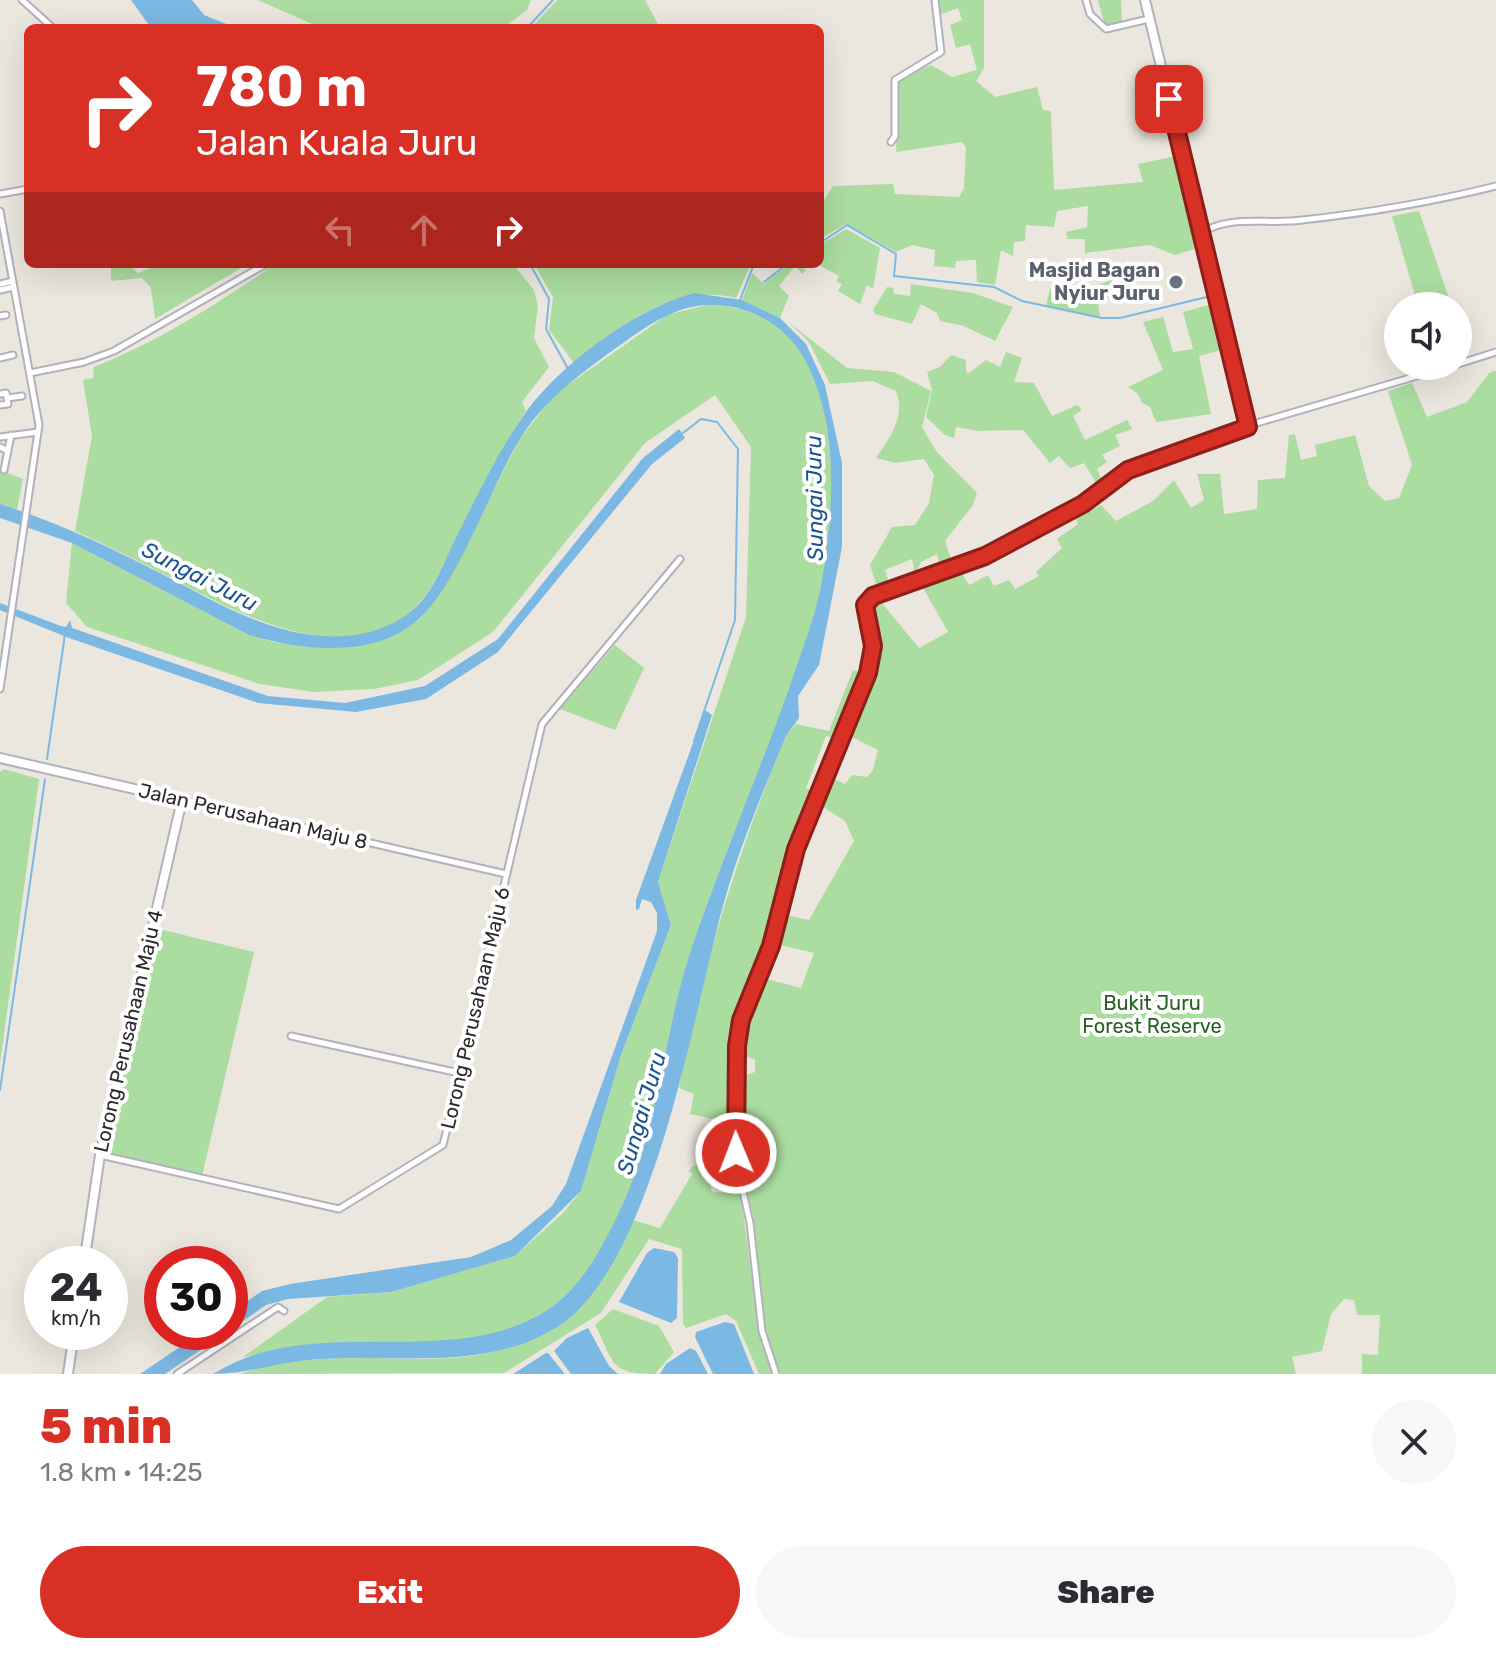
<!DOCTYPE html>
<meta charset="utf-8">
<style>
body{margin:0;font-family:Rubik,sans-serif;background:#f7f7f7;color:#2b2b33;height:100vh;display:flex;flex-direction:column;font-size:30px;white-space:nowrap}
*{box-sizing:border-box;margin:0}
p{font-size:26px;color:#7c7c81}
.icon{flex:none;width:44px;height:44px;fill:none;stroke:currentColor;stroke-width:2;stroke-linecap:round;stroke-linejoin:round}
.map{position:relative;height:1374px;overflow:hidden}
.panel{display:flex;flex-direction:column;background:#fff;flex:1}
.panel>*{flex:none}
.hud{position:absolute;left:24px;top:24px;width:800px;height:244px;border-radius:12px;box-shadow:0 8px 32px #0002;background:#d93025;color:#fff;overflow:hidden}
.buttons{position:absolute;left:1384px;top:292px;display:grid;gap:16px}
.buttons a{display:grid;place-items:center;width:88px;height:88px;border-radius:50%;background:#fff;box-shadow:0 8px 32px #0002;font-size:40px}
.speed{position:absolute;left:24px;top:1246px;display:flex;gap:16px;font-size:40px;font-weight:700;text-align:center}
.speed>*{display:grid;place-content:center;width:104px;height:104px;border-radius:50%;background:#fff;box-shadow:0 8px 32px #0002;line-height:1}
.speed small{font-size:20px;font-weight:400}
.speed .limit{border:12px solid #d22;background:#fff;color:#111}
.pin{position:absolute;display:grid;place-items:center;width:68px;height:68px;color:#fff;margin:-34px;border-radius:16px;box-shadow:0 4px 12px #0006}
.me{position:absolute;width:88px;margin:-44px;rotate:359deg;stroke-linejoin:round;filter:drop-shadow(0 0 6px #0008)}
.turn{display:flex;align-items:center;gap:28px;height:168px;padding:0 40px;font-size:36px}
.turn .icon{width:104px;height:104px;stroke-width:2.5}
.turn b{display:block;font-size:56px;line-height:68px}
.lanes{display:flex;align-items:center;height:76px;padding:0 40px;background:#0003;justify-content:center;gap:40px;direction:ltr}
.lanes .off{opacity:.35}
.round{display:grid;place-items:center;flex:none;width:84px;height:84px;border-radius:42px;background:#f7f7f7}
.overview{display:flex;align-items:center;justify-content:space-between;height:136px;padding:0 40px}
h1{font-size:48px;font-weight:800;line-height:60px;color:#d93025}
.cta{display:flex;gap:16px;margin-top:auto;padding:16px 40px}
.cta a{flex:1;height:92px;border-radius:48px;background:#d93025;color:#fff;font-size:32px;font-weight:800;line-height:92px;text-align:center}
.cta a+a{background:#f7f7f7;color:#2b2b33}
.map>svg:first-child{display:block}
.green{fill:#abdca0}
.water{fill:#7bb8e3}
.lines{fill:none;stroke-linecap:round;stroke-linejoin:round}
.stream{stroke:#7bb8e3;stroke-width:2}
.street-casing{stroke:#b2b2bd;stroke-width:9}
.secondary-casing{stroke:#b2b2bd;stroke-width:12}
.street{stroke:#fff;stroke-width:5}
.secondary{stroke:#fff;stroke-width:8}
.route-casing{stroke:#8d1f18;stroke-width:20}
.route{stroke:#d93025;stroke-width:14}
.worship-dot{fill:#6b7280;stroke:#fff;stroke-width:3}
.labels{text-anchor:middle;stroke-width:8;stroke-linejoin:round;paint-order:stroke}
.worship-label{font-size:20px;font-weight:bold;fill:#5b616d;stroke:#fff;text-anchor:end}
.street-label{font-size:20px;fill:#2b2b2b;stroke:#fff}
.park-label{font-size:20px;fill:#256121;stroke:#fff}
.water-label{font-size:22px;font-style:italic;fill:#1b558f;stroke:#fff}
</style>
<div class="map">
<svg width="1496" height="1374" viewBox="0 0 1496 1374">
<rect width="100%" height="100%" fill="#ebe7de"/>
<path class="green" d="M258,0H531L527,10L503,28H321Z
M557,0H645L660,28H531Z
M939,0H984V68L976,81L995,97L1037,87L1043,110L1051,111L1054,190L1143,182L1138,164L1176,156L1201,247L1175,255L1150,245L1085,253V239H1067L1066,232L1087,227L1088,206L1057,211L1054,227L1026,225L1025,241L1014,242L1013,256L1001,250L995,285L977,282L976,260L956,261L955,268L934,266L935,250L912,245L896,252L846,224L820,239V206L833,186L893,184L895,194L959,197L964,188L966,147L962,142L896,152L899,82L903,77L931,65L952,77L977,70L970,44L956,48L950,25L962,20L958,8L939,15Z
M1098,0H1121L1122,23L1105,26Z
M1419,211L1451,304L1448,306H1418L1392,216Z
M846,229L880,248L873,289L867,285L860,304L838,291L842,284L836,281L839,276L817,264H820V245Z
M111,264H128L138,273L161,264H248L155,319L151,288L142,278L111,281Z
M275,264H513L534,290L538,306L534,338L549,367L522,402L526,411C500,450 480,492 459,534C447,557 437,583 420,602C349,683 224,605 152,568C127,555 101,543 75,531L92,436L83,380L93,378L94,367C158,342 219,303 275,264Z
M534,264H751L736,298C671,282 623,327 574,363L549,330L553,297Z
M789,264H801L806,271L802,274L795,266L779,286L789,296L780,318L742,300L752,273L764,284Z
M1113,279L1124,294L1098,301L1100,317L1046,306L1050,288L1053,293L1062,289L1063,282L1086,290Z
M911,284L973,293L1013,307L995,341L964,326L940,321L937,313L921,304L912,324L875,314L873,310L887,287L893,288L894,294L910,296Z
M1216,303L1225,349L1199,356L1211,414L1156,422L1150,407L1142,403L1138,394L1128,387L1163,370L1143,322L1163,317L1173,352L1193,349L1183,312Z
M710,304C741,307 772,316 793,341C845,405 836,541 814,615C781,731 726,840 690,955C673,1006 668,1059 656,1111C642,1171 603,1268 553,1306C489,1355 403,1338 328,1344C299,1346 271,1354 243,1357L327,1297L391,1292L515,1256L562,1214L581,1191L621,1055L671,925L658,882L746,617L751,447L715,395L645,443L493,632L418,680L374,689L314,692L260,684L87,627L66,603L72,543L249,635L273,642L347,647L367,644L405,630L421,618L447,580L519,440L555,394L667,315Z
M787,321L847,368L894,372L931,391L922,427L936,451L977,493L973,505L945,541L951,559L947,567H940L937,554L921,562L915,574L912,559L885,570L890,586L878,589L870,565L892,527L915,525L929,503L934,475L924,459L895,463L876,458C890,437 906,417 896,391L873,381L830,384L809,342Z
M1006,352L1022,358L1014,382L1034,383L1052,416L1077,405L1082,410L1073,416L1085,440L1127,420L1132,429L1115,435L1120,446L1102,455L1107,462L1097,469L1104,484L1099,488L1084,463L1070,468L1059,456L1050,463L1023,430L978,431L956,427L954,438L945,435L926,417L932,390L927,372L940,367L951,355L966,360V372L969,373L986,360L1000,367Z
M1496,371V1374H1362V1354L1378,1355L1380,1315H1357L1354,1300L1344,1299L1331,1314L1322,1351L1292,1357L1296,1374H780L765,1325L754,1219L740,1158L741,1077L755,1072V1060L741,1054L744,1020L763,978L801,988L814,953L776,944L785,915L809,920L854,841L845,821L820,805L830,777L845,784L852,775L867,777L873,770L878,750L848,735C858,707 873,679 875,649C876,633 868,622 871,605L881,602L919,648L948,632L921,584L960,570L969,585L988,575L994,586L1009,580L1015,589L1039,576L1036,572L1062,548L1057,539L1078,524L1076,519L1101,505L1116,521L1153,501L1174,480L1191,508L1204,500L1197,474H1220L1224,514L1257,509L1258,480L1285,478L1289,435L1295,434L1301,460L1317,456L1315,445L1355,435L1369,486L1385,501L1399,498L1412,465L1388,391L1412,383L1427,417L1467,402L1490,372Z
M0,470L23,479L17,510L0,504Z
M615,645L644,668L615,730L560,709Z
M853,670L865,674L838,739L826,736L806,788L816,793L785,874L770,933L738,1022L731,1055L734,1124L690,1114L694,1094L679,1088C703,966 738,850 786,736L796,724L829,731Z
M4,769L39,779L0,1063V772Z
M159,929L254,952L202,1176L107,1154Z
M705,1164L712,1192L733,1193L740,1190L759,1332L772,1374H759L736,1321L726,1314L686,1328L683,1324L682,1249L649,1239L601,1313L504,1373L240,1374C266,1363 295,1361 323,1359C358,1356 392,1359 427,1359C537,1357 588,1319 633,1220L660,1228L692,1174L689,1171L692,1166Z
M613,1309L659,1326L674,1352L655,1374C609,1374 614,1362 595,1325Z"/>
<path class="water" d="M131,0H192L204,15L236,28H151Z
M694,293L742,300L780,318L806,344L825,385L842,463V547L819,665L798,696L799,718L786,736C763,792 739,847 723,906C693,1013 654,1266 557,1327C482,1374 391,1352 308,1360C276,1363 245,1374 213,1374C315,1310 451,1374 549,1309C586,1283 608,1237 626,1197C660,1118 664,1034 690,953C720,863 758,776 790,686C802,649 817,614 823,575C834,505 839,422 804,358C786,326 754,308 718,305C682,302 651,323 623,343C582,373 543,399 517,444C489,491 458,583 420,618C376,660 301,650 249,635L72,543L0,518V504C52,521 102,543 150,568C201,593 249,625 305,634C345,641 389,634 418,605C435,587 444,563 454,542C476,499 496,454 524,415C560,364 634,310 694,293Z
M679,429L685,438L652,464L498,652L426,699L356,712L258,703L69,638L0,610V603L61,626L66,627L70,620L72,628L268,696L345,703L425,686L498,639L643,458Z
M705,710L712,715L658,882L671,925L621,1055L581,1191L515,1256L391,1292L288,1299L266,1305L230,1330V1313L262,1291L290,1284L471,1257L511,1240L552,1206L566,1184L657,931V913L651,902L642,899L639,909L636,910V900Z
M654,1248L674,1252L678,1258L677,1318L671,1323L619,1302L647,1253Z
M725,1322L734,1324L754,1374H713L695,1337L696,1332Z
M588,1328L609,1366L618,1374H571L554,1351L567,1338Z
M202,1332H227L165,1374H140Z
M690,1348L696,1351L708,1374H660L666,1364Z
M548,1353L565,1374H513L546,1353Z"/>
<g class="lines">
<path class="stream" d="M527,28L553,0
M820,188L823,144
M820,243L847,225L896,254L894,276L994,287L1022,301L1102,318H1120L1211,296
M530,264L549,299L546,329L567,367
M764,282L787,264
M740,300L754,264
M683,433L701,419L717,422L738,449L735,620L694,741
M47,759L65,634
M0,1090L45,779"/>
<g class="street-casing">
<path id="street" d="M22,0L53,28
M1086,0L1090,14L1106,29L1149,19
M891,142L895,136V80L941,52L935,0
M0,194L28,189
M0,211L39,425L0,689
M1201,233C1231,214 1267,225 1302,220C1367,213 1432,202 1496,186
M0,284L13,281
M0,290L14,287
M0,316L6,315
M0,358L13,355
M1458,364L1496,352
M30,373L84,362L114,351L266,264
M0,394L6,393L8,404L0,405
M7,398L22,396
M0,437L38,432
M0,447L8,451
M4,470L11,435
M183,800L506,874
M291,1036L459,1073
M100,1155L339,1209L443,1145L542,724L680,559
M177,1374L278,1307L284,1311
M776,1374L762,1331L750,1223L738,1169L737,1036L771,946L796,849L868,673L873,646L865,605L873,596L985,556L1083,504L1128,470L1146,462L1260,422L1451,366"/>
</g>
<g class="secondary-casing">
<path id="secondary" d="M1145,0L1248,427
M0,758L182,800L100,1155L84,1264
M68,1374L74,1332"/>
</g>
<use href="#street" class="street"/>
<use href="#secondary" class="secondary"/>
</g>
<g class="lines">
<g class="route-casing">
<path id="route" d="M736,1153L737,1046L741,1020L771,946L796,849L868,673L873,646L865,605L873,596L985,556L1083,504L1128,470L1248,427L1169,99"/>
</g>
<use href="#route" class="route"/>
</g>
<circle class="worship-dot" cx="1176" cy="282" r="8"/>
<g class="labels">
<g class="worship-label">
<text x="1160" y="277">Masjid Bagan<tspan x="1160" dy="23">Nyiur Juru</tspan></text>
</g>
<g class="street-label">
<text transform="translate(253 816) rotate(13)" y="7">Jalan Perusahaan Maju 8</text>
<text transform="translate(475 1008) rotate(-77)" y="7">Lorong Perusahaan Maju 6</text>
<text transform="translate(128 1031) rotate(-77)" y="7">Lorong Perusahaan Maju 4</text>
</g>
<g class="park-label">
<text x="1152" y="1010">Bukit Juru<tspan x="1152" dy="23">Forest Reserve</tspan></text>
</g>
<g class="water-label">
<text transform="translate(814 498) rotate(-91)" y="8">Sungai Juru</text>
<text transform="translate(200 576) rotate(27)" y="8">Sungai Juru</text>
<text transform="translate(641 1113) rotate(-74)" y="8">Sungai Juru</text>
</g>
</g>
</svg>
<div class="buttons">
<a><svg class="icon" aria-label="sound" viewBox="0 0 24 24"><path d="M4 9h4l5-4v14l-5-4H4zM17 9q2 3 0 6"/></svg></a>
</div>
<div class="speed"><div>24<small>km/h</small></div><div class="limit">30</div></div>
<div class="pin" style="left:1169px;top:99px;background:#d93025"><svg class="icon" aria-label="arrive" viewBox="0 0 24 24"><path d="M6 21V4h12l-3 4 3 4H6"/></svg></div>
<svg class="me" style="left:736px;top:1153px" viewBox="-20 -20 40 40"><circle r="17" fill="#d93025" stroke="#fff" stroke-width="3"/><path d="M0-11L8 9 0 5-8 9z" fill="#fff"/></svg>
<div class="hud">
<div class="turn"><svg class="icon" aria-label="right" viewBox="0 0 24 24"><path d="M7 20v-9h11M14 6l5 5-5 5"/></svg><div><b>780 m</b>Jalan Kuala Juru</div></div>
<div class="lanes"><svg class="icon off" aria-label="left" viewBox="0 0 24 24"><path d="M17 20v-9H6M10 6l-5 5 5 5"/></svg><svg class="icon off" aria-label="ahead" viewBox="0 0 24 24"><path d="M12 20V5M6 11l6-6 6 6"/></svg><svg class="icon" aria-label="right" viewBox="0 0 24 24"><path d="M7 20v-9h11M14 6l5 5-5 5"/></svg></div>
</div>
</div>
<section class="panel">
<div class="overview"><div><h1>5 min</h1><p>1.8 km · 14:25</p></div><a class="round"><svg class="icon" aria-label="close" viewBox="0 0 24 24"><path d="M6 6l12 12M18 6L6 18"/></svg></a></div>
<div class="cta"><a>Exit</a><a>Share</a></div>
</section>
